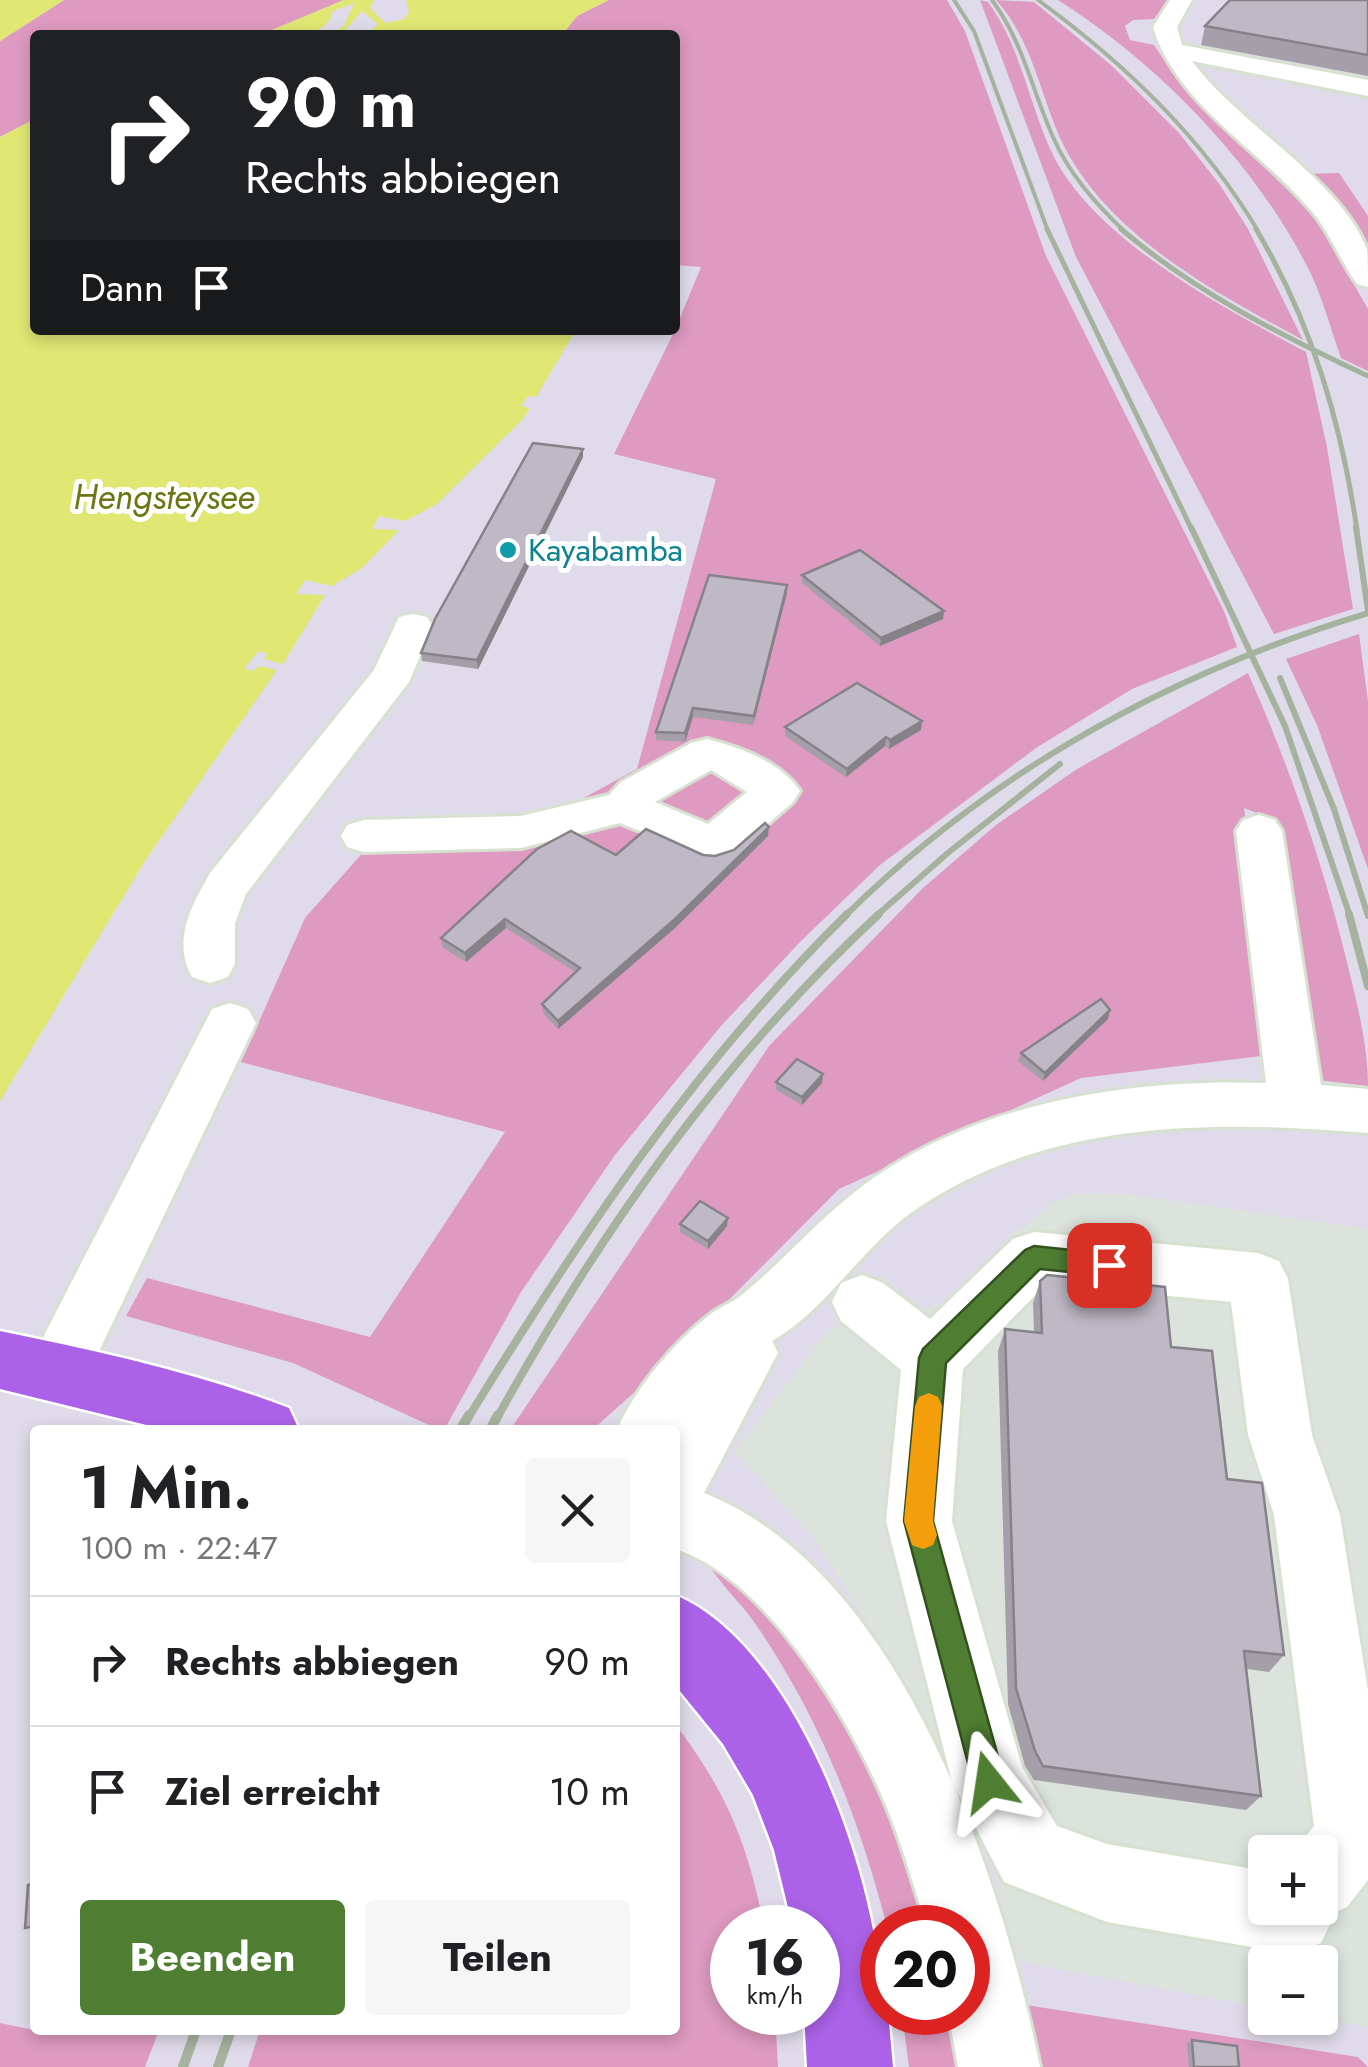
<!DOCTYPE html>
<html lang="de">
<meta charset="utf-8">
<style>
body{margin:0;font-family:Jost,sans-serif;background:#f6f6f6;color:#202124;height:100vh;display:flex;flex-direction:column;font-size:38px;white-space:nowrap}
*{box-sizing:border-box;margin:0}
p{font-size:32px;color:#757577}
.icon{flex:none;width:55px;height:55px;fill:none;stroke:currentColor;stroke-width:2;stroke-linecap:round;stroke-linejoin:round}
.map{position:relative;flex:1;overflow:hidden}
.side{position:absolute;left:30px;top:1425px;width:650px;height:610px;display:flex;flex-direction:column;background:#fff;border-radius:10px;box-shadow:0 5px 15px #0003}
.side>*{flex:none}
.guide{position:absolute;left:30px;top:30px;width:650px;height:305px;border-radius:10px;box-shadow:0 5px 15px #0003;background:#202124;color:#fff;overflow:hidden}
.fabs{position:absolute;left:1248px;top:1835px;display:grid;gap:20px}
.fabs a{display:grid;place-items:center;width:90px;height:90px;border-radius:10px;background:#fff;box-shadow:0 5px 15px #0003;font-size:50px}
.speed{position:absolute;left:710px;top:1905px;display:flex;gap:20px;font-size:50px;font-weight:700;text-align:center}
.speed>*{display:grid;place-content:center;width:130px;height:130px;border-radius:50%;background:#fff;box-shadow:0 5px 15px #0003;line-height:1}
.speed small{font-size:25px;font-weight:400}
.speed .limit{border:15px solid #d22;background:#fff;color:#111}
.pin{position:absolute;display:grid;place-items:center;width:85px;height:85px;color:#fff;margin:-42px;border-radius:20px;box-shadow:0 5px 15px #0006}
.me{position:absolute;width:110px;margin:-55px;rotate:345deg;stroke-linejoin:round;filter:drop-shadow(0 0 8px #0008)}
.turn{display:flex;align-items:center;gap:35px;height:210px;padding:0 50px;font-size:45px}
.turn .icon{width:130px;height:130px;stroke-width:2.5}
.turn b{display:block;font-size:70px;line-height:85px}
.then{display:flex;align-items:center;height:95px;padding:0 50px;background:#0003;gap:20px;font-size:38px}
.round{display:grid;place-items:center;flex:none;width:105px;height:105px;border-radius:10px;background:#f6f6f6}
.summary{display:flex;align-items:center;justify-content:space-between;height:170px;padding:0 50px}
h1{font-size:60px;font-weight:700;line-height:75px}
.cta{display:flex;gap:20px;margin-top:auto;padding:20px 50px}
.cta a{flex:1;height:115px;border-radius:10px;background:#4f7e32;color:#fff;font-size:40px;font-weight:700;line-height:115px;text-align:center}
.cta a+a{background:#f6f6f6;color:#202124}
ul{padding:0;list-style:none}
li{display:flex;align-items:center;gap:30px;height:130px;padding:0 50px;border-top:2px solid #e0e0e0}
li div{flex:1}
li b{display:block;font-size:38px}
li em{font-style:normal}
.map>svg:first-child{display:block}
.industrial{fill:#dbe3dc;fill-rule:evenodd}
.green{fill:#de9ac0}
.water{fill:#e1e773}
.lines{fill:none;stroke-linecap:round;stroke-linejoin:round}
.minor-casing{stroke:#d7e1d0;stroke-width:6}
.major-casing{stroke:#fff;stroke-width:5}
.minor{fill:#fff;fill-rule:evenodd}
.major{fill:#ac62e8;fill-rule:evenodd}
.rail-far4{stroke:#a5b29e;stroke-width:4}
.rail-far3{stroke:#a5b29e;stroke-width:5}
.rail-far2{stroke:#a5b29e;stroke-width:6}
.rail-far1{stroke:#a5b29e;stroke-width:8}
.rail{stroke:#a5b29e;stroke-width:10}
.wall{fill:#a49fa9}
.shaded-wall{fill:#86828a}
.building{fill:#bfb9c5;stroke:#86828a;stroke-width:2.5}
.route{fill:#4f7e32;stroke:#335220;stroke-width:2.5}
.slow{fill:#f59e0b}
.culture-dot{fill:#0f9aa8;stroke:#fff;stroke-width:4}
.labels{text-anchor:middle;stroke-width:10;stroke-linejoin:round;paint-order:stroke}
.far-culture-label{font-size:32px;fill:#0d838f;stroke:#fff;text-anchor:start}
.far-water-label{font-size:35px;font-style:italic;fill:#6b7713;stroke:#fff}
</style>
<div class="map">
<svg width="1368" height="2067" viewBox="0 0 1368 2067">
<rect width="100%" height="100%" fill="#e0dbea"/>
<path class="industrial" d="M1079,1193L1127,1194L1368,1229V2027L1319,2018L1320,1962H1265V2008L1016,1961L990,1853L910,1690L814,1539L734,1451L828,1330L844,1323L884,1276L894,1296L923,1309L967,1294L1000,1260L1009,1234L1027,1225L1051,1203ZM1265,1852H1320V1908H1265Z"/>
<path class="green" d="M64,0H344L260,35H35V119L0,137V41Z
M609,0H947L965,31L1046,256L1224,611L1237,647L1132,689L1036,748L880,865L801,941L721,1026L615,1155L521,1292L444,1430H440L293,1363L126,1316L147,1278L370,1337L505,1132L241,1062L305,918L366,849L521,832L637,769L716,479L614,454L675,330L701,267L675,265V35H562L577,16Z
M980,0L988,2C1022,48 1029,106 1054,157C1097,241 1225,309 1306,352L1327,447L1353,609L1274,634L1076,257Z
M996,0L1034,2L1111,65L1179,133L1220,185L1248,229L1303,340C1214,292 1105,234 1060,138C1040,92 1031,38 996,0Z
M1058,0H1169L1154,19L1133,20L1125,26L1130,40L1154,45L1173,73L1296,193L1319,223L1368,309V371L1341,358C1331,330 1323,299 1310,272C1256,164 1159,64 1058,0Z
M1339,173L1368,216V257L1358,239L1302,174Z
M1359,634L1368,701V869L1317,725L1286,659Z
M1248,673C1289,765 1322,861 1346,958C1356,1000 1368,1043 1368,1086L1310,1079L1264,816L1244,808L1252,862L1261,1056L1081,1078L839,1189L655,1374L592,1430H510L769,1046L923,888L996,825L1077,769Z
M715,1563L804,1623L954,1927H887C860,1821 822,1724 761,1632C746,1608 724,1589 709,1565Z
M675,1724C727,1792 748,1844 764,1927L732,1928V2012L775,2013L778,2067H248L260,2030H675Z
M968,1976L990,2067H909L902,2013L968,2012Z
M1026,2005L1358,2057L1368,2067H1023Z
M0,2023L48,2033L159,2030L145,2067H0Z"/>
<path class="water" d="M0,0H64L0,41Z
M344,0H374L370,8L385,23L405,19L409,11L406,0H609L577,16L562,35H403L393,30L366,35L378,24L362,11L341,35H327L344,26L354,3L333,11C326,41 285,35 260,35Z
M35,119V330H576L536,397L528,396L521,406L530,408L523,419L437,504L405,521L379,516L372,529L399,530L362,568L332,586L305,580L296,594L325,595L283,664L264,659L267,654L259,651L244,668L253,671L259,666L277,670L145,861L0,1101V137Z"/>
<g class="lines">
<g class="minor-casing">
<path id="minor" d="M1170,0H1192L1177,27L1182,45L1368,80V96L1192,61C1238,124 1339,178 1367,249C1368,259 1368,276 1368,287L1357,284C1339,259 1329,229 1307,206C1256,147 1175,102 1153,27Z
M413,614L427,617L433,626L409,682L246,894L235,923V964L228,977L210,983L192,977C172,941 191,906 210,873L374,670L399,617Z
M707,739C739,747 781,762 800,791L793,802L731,856L714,861L620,823L521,848L364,852L347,847L341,836L347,825L364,820L521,816L609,795L621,782L691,743ZM711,770L747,792L708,824L655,802Z
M1259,815L1275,820L1282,831L1321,1085L1368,1089V1133C1212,1120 1045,1119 912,1212C862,1248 825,1311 772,1341L778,1353L704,1493C902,1571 1001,1876 1040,2067H958L948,2012H968V1928H927C915,1891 905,1854 891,1818C857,1730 769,1578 675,1549V1430H617C635,1388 675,1341 712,1313C722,1306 734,1302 744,1293C783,1261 816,1222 856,1191C969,1103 1127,1078 1266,1083L1236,831L1243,820Z
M230,1003L248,1009L256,1023L79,1393L57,1401L35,1393L26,1373L35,1353L212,1009Z
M1034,1232L1258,1253L1279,1261L1288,1279L1312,1435L1340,1515L1368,1691V1880L1347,1907L1336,1912L1321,1943L1293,1954L1107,1922L1004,1882L952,1782L886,1521L901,1370L841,1321L832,1302L841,1283L862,1275L883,1283L930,1319L1013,1239ZM1046,1284L1231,1302L1248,1435L1274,1515L1314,1826L1293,1852H1320V1908H1265V1871L1107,1844L1057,1826L1022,1767L952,1521L963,1369Z"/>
</g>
<g class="major-casing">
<path id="major" d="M0,1331C97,1351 195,1372 289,1408L299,1430H167L0,1389Z
M675,1595C798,1646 882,1888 882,2012H888L893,2067H807L804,2012H818V1928H793L774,1850L753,1795L723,1744L675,1685Z"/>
</g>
<use href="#minor" class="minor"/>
<use href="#major" class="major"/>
<path class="rail-far4" d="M954,0L974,31L1048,231
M992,0C1023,42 1032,90 1053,137C1069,174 1096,204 1124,231
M1038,0C1125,64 1203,138 1258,231"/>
<path class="rail-far3" d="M1047,229L1192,530
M1121,229C1195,292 1280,335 1368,376
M1256,229C1312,323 1341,422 1357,530"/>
<path class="rail-far2" d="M1191,527L1285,726L1350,916
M1356,527L1368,611
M1280,678L1334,809L1368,916
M845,916C993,770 1170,673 1368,613
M876,916L949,852L1060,764"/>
<path class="rail-far1" d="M1349,914L1368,986
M468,1418C581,1235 693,1066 847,914
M497,1418C603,1227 719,1063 879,914"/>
<path class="rail" d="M460,1430L469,1415
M490,1430L498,1415
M183,2067L196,2030
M218,2067L231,2030"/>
</g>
<path class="wall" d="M1368,0V76L1201,45L1205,26Z
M583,457L478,669L422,661L421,653Z
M802,575L943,619L880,646L802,583Z
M787,585V593L753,725L693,717L685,742L656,740V732Z
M922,721L921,730L889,749L885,746L846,777L785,736V727Z
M768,836L675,928L558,1029L543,1013L542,1004L575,972L506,928L466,962L442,947L441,938L616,855L715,856L734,850Z
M1108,1019L1043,1081L1018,1061L1021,1053Z
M823,1074L822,1083L802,1105L776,1090V1082Z
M680,1224L727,1226L708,1249L680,1232Z
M1040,1281L1171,1347L1227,1479L1284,1655L1269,1672L1247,1669L1261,1796L1246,1810L1034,1780L1025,1766L1008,1704L998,1351L1005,1329L1034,1332L1033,1303Z
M1192,2040L1239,2067H1189L1187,2043Z"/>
<path class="shaded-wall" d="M583,449V457L478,669L477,660Z
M787,585V593L753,725L754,716Z
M944,611L943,619L880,646L881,638Z
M693,708V717L685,742V733Z
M922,721L921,730L889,749L890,740Z
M886,737L885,746L846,777L847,769Z
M769,827L768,836L675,928L558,1029V1021Z
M505,919L506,928L466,962L465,953Z
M1110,1010L1108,1019L1043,1081L1045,1073Z
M823,1074L822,1083L802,1105V1097Z
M728,1218L727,1226L708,1249V1241Z"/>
<path class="building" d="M1230,0H1368V55L1205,26Z
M533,443L583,449L477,660L421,653L435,619Z
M860,550L944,611L881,638L802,575Z
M709,575L787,585L754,716L693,708L685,733L656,732Z
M857,683L922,721L890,740L886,737L847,769L785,727Z
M765,823L769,827L675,919L558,1021L542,1004L580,968L505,919L465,953L441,938L537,849L571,831L616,855L646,829L703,855L715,856L734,850Z
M1101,999L1110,1010L1045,1073L1021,1053Z
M797,1059L823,1074L802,1097L776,1082Z
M700,1201L728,1218L708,1241L680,1224Z
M1047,1275L1165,1287L1171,1347L1212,1351L1227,1479L1262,1483L1284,1655L1244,1651L1261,1796L1043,1766L1035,1751L1016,1688L1005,1329L1042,1333L1040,1281Z
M35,1883V1926L25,1928L28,1885Z
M1192,2040L1237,2046L1239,2067H1194Z"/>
<path class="route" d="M1034,1246L1109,1254L1118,1257L1122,1265L1118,1273L1109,1276L1040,1269L946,1363L933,1521L1005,1782L1000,1794L989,1798L977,1794L973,1782L904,1521L919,1358L923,1349L1025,1250Z"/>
<path class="slow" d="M929,1393L938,1397L942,1406L933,1521L937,1535L933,1545L923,1549L912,1545L904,1521L915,1406L919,1397Z"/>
<circle class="culture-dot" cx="508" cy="550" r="10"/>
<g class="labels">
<g class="far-culture-label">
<text x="528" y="561">Kayabamba</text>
</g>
<g class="far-water-label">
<text x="164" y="509">Hengsteysee</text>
</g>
</g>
</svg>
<div class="fabs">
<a>+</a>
<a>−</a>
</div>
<div class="speed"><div>16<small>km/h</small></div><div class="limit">20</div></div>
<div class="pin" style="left:1109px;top:1265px;background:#d93025"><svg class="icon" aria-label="arrive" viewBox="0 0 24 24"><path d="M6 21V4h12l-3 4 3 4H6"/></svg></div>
<svg class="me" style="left:989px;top:1782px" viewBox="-20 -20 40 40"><path d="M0-17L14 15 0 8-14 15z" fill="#4f7e32" stroke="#fff" stroke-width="4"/></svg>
<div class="guide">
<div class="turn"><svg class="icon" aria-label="right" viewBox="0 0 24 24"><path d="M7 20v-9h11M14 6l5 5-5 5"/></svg><div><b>90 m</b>Rechts abbiegen</div></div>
<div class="then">Dann<svg class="icon" aria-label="arrive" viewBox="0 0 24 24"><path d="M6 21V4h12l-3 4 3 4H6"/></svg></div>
</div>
<section class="side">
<div class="summary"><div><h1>1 Min.</h1><p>100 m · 22:47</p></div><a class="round"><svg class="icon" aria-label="close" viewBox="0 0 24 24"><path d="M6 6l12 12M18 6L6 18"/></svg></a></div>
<ul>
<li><svg class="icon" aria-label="right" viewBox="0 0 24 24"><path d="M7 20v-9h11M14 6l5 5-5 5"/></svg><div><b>Rechts abbiegen</b></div><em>90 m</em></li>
<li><svg class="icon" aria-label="arrive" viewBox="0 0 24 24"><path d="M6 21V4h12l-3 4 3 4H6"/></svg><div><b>Ziel erreicht</b></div><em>10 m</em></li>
</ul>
<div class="cta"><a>Beenden</a><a>Teilen</a></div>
</section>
</div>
